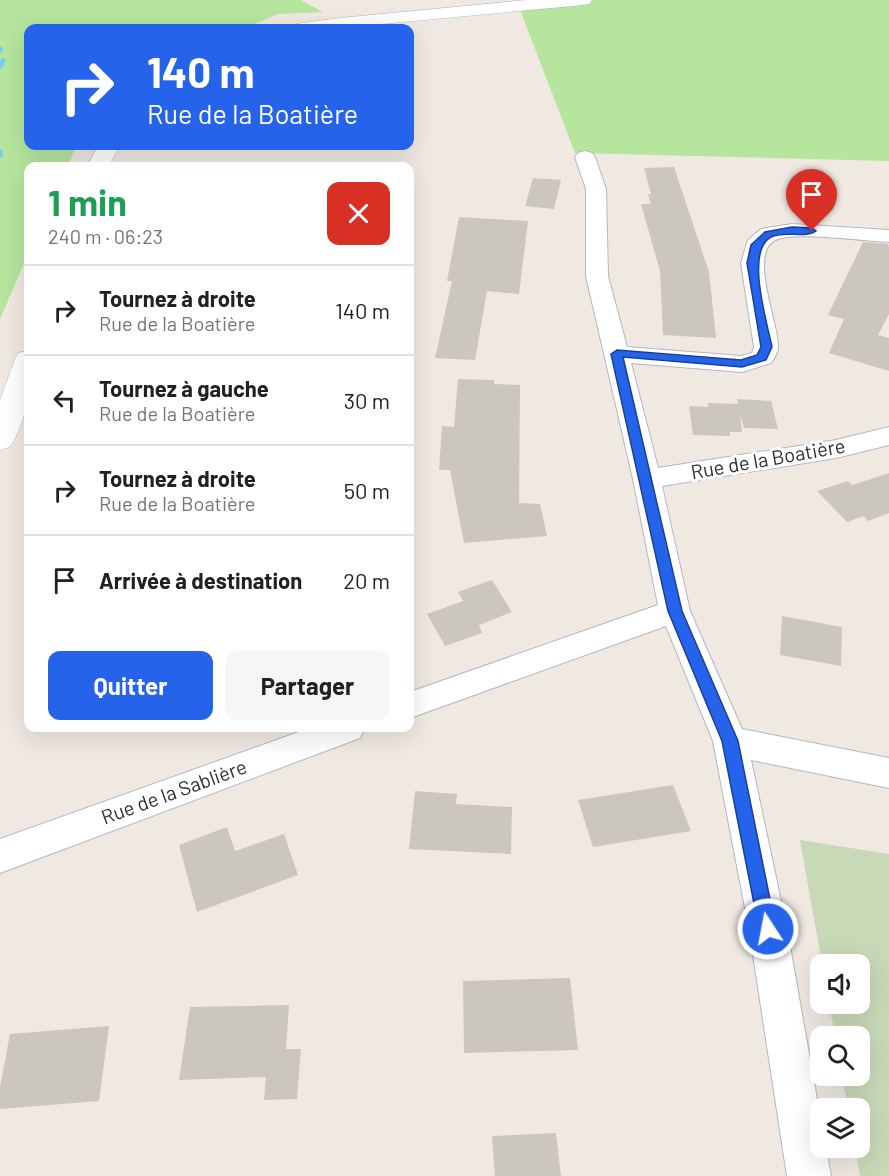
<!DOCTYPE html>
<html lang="fr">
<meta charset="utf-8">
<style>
body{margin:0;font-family:Barlow,sans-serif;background:#f6f6f6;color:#202124;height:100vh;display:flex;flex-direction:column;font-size:22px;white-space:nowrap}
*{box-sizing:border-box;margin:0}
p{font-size:20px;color:#757577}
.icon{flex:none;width:33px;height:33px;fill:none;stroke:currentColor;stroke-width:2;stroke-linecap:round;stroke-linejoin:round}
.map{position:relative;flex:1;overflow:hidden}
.drawer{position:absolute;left:24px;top:162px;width:390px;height:570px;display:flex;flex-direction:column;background:#fff;border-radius:12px;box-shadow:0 6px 24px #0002}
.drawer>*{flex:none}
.top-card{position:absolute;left:24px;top:24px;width:390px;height:126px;border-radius:12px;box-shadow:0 6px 24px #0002;background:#2563eb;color:#fff;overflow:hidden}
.buttons{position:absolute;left:810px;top:954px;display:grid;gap:12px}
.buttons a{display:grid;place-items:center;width:60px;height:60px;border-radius:12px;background:#fff;box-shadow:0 6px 24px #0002;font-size:30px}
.pin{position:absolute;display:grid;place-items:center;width:51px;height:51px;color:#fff;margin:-62px -26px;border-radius:50% 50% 50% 0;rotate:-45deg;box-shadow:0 0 6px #0007}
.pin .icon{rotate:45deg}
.me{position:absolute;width:66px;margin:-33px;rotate:349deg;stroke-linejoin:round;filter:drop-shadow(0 0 4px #0008)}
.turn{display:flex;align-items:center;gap:21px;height:126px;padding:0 24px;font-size:27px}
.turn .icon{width:78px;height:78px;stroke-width:2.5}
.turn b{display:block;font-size:42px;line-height:51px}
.round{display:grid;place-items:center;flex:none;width:63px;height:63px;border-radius:12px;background:#f6f6f6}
.summary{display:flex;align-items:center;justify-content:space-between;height:102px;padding:0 24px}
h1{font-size:36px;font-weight:700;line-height:45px;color:#1e9e55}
.primary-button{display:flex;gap:12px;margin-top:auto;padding:12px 24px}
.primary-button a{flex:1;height:69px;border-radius:12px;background:#2563eb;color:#fff;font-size:24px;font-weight:700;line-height:69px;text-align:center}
.primary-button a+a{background:#f6f6f6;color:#202124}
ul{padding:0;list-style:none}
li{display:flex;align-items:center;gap:18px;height:90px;padding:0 24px;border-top:2px solid #e0e0e0}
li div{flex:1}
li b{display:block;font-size:22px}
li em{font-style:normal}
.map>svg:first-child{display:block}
.green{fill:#b6e59e}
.cemetery{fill:#c8d9b8}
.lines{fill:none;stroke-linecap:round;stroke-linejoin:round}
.stream{fill:#75cff0;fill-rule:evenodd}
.building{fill:#cbc7bf}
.minor-casing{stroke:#b4b7c1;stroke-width:2}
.secondary-casing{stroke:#b4b7c1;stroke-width:1}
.minor{fill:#fff;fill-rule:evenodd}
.secondary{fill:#fff;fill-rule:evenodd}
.route{fill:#2563eb;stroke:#184099;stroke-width:1.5}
.labels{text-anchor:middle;stroke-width:6;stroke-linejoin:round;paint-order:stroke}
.street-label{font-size:20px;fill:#2e2e2e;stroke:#fff}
</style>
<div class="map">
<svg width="889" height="1176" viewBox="0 0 889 1176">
<rect width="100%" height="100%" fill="#efe9e1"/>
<path class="green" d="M0,0H301L323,12L278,14L245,28H28V146H77L67,166H28V254L0,319Z
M583,0H889V161L575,153L519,7Z"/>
<path class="cemetery" d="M800,840L889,854V1176H860L855,1148H860V1108H848L842,1076H860V1036H835L829,1004H860V964H822Z"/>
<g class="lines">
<path class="stream" d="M0,46L3,48V52L0,53Z
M3,58L6,60L3,67L0,69V60Z
M0,149L3,151V156L0,158Z"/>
</g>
<path class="building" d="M674,167L709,272L716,338L663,335L660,271L641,204H651L648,194H651L644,168Z
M533,178L561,180L554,209L525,206Z
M459,217L528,221L519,294L487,291L475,360L435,358L452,281H447Z
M863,242L888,244L889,248V314L878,335L889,338V371L829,353L844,319L828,315Z
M458,379L494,380V384L520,385L519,503L540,504L547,536L464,543L450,470H439L442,426L454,427Z
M737,399L771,401L778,429L744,428L740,413L742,432H730V436L693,435L689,406L708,407V403L738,404Z
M889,473V513L868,521L864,516L847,522L817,491L848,481L852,485Z
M492,580L512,612L479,625L482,633L445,646L427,614L463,601L458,592Z
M782,616L842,627L841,666L780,655Z
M673,785L691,831L593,847L578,800Z
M415,791L457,794L456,804L512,807L511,854L409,849Z
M227,827L235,851L284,834L298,875L197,912L179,845Z
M570,978L578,1050L464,1053L463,981Z
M289,1005L286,1049H301L297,1099L264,1100L266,1077L179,1080L190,1007Z
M109,1026L99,1101L0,1109V1087L10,1034Z
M556,1133L561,1176H495L492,1136Z"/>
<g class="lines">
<g class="minor-casing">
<path id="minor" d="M585,151L592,153L595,157L606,189L608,276L627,347L741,356L752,353L754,347L741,263L748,240L761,229L792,224L889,230V242C862,241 801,232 778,239C746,249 779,323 778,347C778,352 774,359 771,363L742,372L631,363L658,468L836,440L889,427V445L836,458L662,486L690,611L742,729L889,758V788L751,760L787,929L820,1116V1148H826L831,1176H787L749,929L713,741L666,626L410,718V692L658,605L633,479L586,276V189L575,157L578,153Z
M310,728H365L360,738L0,873V839Z"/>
</g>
<g class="secondary-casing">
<path id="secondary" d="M527,0H592L589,4L583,5L339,28H292L295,24L340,18Z
M98,146H119L109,166H87Z
M28,351C32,382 28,419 10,447L0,450V400L15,359L18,353Z"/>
</g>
<use href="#minor" class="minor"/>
<use href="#secondary" class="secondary"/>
</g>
<path class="route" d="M792,227L812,228L816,231C806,239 785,230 771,237C745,251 767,322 772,347L766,360L742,367L623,357L682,611L738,741L776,929L774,935L768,937L762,935L759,929L722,741L668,611L611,354L617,350L741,360L757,355L761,347L747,263L751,245L765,232Z"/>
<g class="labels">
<g class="street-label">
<text transform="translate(768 459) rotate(-10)" y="7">Rue de la Boatière</text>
<text transform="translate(174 792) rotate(-20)" y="7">Rue de la Sablière</text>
</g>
</g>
</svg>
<div class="buttons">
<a><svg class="icon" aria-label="sound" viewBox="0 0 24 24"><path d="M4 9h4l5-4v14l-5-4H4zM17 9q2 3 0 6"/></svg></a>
<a><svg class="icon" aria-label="search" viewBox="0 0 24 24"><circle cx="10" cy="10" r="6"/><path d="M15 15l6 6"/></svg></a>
<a><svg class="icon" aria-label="layers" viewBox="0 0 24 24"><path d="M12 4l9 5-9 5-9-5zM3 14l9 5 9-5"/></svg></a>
</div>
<div class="pin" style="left:812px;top:231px;background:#d93025"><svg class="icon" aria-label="arrive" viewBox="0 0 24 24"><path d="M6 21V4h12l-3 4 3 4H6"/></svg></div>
<svg class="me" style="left:768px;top:929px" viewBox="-20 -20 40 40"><circle r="17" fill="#2563eb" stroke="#fff" stroke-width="3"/><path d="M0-11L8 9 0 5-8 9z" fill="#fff"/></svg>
<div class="top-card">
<div class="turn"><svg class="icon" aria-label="right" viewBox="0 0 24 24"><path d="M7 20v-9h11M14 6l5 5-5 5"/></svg><div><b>140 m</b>Rue de la Boatière</div></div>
</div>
<section class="drawer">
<div class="summary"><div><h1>1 min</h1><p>240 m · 06:23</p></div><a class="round" style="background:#d93025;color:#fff"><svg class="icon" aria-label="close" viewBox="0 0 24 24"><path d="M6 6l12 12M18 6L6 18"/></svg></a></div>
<ul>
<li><svg class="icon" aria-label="right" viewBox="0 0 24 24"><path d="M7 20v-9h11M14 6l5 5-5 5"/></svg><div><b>Tournez à droite</b><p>Rue de la Boatière</p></div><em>140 m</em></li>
<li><svg class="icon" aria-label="left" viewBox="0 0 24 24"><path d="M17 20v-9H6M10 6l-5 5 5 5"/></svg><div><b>Tournez à gauche</b><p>Rue de la Boatière</p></div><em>30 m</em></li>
<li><svg class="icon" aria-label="right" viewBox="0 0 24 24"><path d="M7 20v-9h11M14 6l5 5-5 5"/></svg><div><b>Tournez à droite</b><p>Rue de la Boatière</p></div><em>50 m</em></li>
<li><svg class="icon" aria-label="arrive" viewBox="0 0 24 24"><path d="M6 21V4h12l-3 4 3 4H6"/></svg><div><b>Arrivée à destination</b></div><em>20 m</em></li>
</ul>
<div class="primary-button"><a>Quitter</a><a>Partager</a></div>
</section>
</div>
